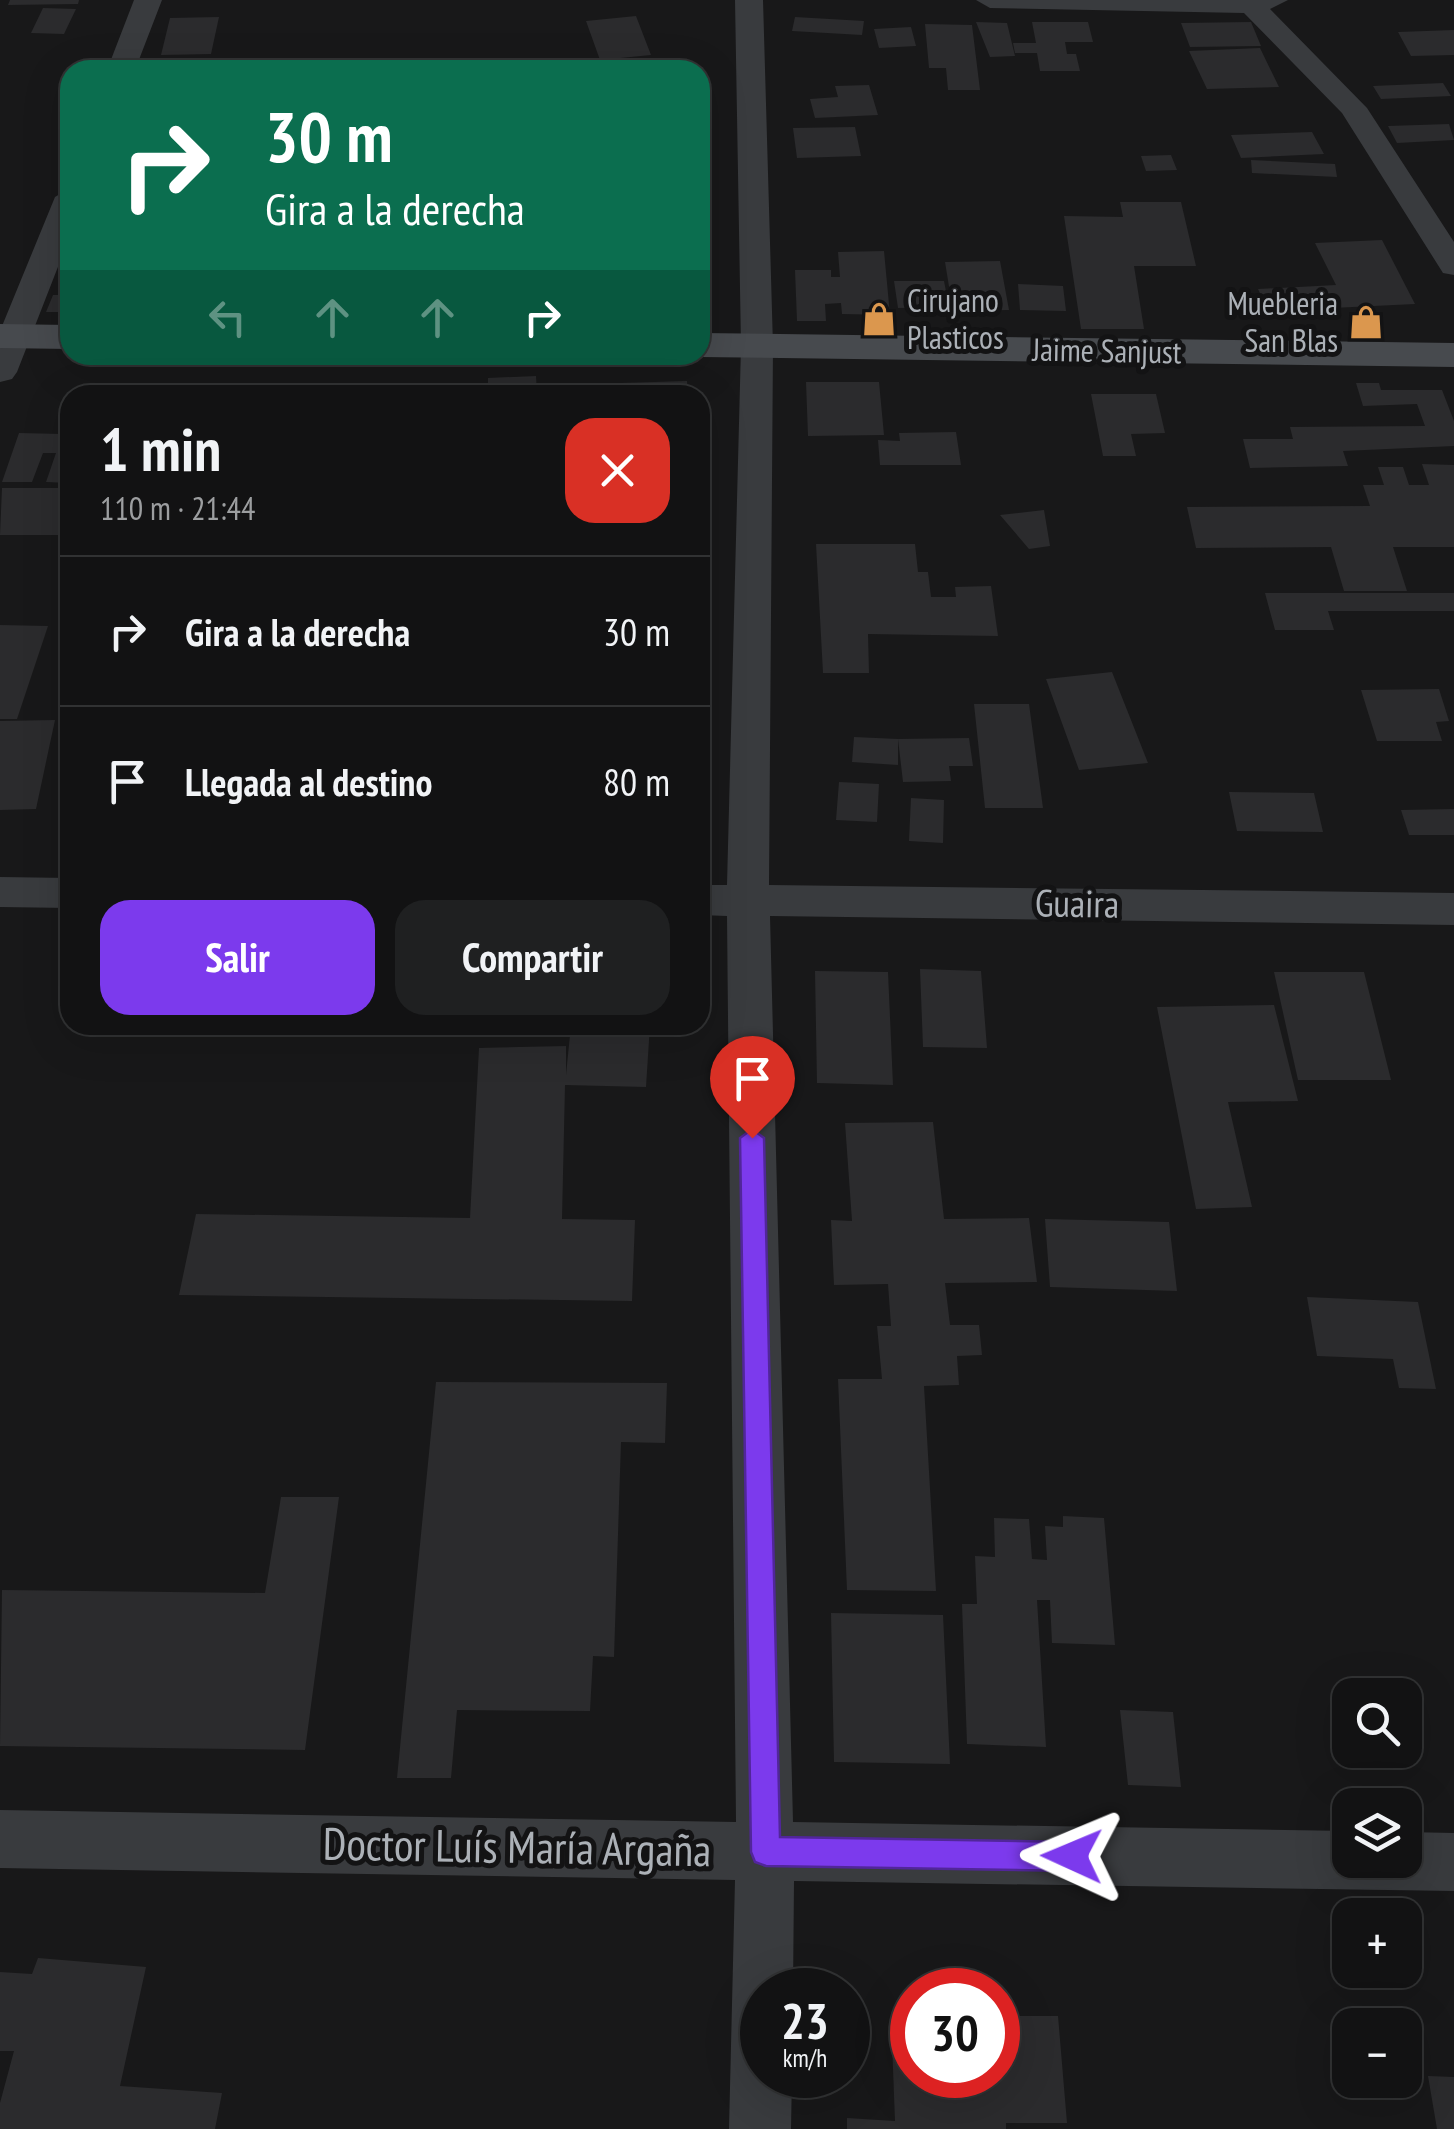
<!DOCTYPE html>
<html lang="es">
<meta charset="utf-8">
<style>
body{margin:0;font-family:"PT Sans Narrow",sans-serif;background:#1f2021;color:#f1f3f6;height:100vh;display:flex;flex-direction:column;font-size:38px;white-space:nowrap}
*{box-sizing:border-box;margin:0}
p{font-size:32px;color:#9c9ea0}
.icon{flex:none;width:55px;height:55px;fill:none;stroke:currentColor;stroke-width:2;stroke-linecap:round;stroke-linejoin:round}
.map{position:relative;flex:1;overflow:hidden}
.drawer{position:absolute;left:60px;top:385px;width:650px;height:650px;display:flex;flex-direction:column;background:#121213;border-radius:30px;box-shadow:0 10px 40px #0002,0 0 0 2px #313233}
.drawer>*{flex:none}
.top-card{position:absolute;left:60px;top:60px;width:650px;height:305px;border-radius:30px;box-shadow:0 10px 40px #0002,0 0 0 2px #313233;background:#0b6e4f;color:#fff;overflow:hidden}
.tools{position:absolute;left:1332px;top:1678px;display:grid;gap:20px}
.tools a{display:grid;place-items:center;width:90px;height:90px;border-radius:20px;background:#121213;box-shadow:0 10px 40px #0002,0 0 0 2px #313233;font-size:50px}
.speed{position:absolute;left:740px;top:1968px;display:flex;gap:20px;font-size:50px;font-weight:700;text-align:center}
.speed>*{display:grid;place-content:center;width:130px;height:130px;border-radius:50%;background:#121213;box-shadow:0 10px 40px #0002,0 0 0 2px #313233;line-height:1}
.speed small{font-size:25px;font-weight:400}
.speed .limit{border:15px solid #d22;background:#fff;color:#111}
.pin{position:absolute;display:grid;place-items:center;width:85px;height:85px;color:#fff;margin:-102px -42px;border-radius:50% 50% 50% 0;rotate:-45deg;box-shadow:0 0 10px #0007}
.pin .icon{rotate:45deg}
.me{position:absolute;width:110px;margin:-55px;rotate:271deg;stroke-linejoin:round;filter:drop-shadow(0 0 8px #0008)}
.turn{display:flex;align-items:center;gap:35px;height:210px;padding:0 40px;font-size:45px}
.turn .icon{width:130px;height:130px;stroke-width:2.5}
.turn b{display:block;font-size:70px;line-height:85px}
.lanes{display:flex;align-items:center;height:95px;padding:0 40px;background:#0003;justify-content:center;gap:50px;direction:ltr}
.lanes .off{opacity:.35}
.round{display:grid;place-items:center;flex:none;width:105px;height:105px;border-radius:30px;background:#1f2021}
.summary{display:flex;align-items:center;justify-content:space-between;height:170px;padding:0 40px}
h1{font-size:60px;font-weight:600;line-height:75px}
.button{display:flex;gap:20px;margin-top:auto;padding:20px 40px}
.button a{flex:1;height:115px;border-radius:30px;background:#7c3aed;color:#fff;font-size:40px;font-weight:600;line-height:115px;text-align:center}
.button a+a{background:#1f2021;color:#f1f3f6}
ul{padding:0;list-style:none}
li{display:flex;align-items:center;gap:30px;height:150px;padding:0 40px;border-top:2px solid #313233}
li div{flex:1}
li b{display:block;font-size:38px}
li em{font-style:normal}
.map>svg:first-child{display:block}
.building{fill:#2b2b2d}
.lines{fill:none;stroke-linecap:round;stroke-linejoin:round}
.minor{fill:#393b3e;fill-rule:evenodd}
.secondary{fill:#474a4e;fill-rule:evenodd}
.route{fill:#7c3aed;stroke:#51269a;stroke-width:2.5}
.labels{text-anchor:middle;stroke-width:10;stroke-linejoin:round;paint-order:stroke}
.far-poi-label{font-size:32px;fill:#acb1b7;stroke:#131314;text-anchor:start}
.far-street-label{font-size:32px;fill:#acb1b7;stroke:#131314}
.street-label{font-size:38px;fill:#acb1b7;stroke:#131314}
.near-street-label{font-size:45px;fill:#acb1b7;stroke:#131314}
</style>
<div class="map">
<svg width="1454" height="2129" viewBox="0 0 1454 2129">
<rect width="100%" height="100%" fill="#181819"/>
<path class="building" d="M10,0H79L78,4L8,5Z
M43,8L76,9L64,34L31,33Z
M636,16L651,55L600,60L586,21Z
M219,17L211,54L161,55L170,18Z
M795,17L864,21L862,35L792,31Z
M976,22L1007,23L1015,56L990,57Z
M1032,22H1088L1093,42H1065L1067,54H1076L1080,71H1040L1037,53H1015L1013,43H1036Z
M1251,22L1261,46L1190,47L1181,23Z
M925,24L972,25L980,90H948L946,68H929Z
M911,27L916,46L879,48L874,29Z
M1454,30V55L1411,56L1398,32Z
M1260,48L1279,87L1207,89L1189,51Z
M196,58L304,62L301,70H190Z
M553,58H592V70H553Z
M1443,83L1451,96L1381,99L1373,86Z
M869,85L878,115L815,118L810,99L838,97L835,86Z
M1449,124L1454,140L1397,143L1388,126Z
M855,127L861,156L797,158L793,128Z
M1312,132L1324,154L1241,158L1231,135Z
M1171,155L1177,170L1146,171L1141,156Z
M1251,160L1335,164L1337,177L1252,173Z
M1120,202H1181L1196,266H1134L1144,329H1081L1064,216L1123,217Z
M1382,240L1415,304L1268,311L1258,289L1336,285L1315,243Z
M884,251L890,315L842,314L841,303L825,304L826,321H797L795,270H831V277H840L838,252Z
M1000,261L1009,310L953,311L945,262Z
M894,281H944L949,307L898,308Z
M1018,284L1063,286L1066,311L1020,310Z
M53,295H70V312H46Z
M536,376L537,395H488V378Z
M687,381L688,395H553L554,385Z
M806,382H879L884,435L808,436Z
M1356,383H1379L1381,390H1442L1454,421V446L1343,451L1348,466L1250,468L1243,439H1293L1290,427L1425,426L1417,404L1363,406Z
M1091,394H1156L1165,433L1131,434L1136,456H1103Z
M70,412V483L46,482L56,453H43L32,482H2L19,433L62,434Z
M956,432L961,465H880L878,440L900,441L899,433Z
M1422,464L1454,465V547H1393L1407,591H1344L1331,547L1196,548L1187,507L1370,506L1363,485H1384L1378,467H1403L1409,485H1429Z
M2,488H70L60,535H0Z
M1044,510L1050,546L1029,549L1000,515Z
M816,544H915L918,572H928L931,597H956L955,587L991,586L998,636L868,634L869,673H823Z
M1265,593H1454V611H1328L1334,630H1275Z
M0,625L48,626L17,719H0Z
M1112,672L1148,763L1079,770L1046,679Z
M1439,689L1449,721L1436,722L1442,741H1377L1361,690Z
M974,704H1029L1043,808H985Z
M55,720L36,809L0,810V721Z
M854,737L898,739V765L852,762Z
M969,738L973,766H949L951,781L903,782L898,739Z
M68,749L70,787H60Z
M839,782L879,784L877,822L836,820Z
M1229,792L1314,793L1323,832L1237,831Z
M911,798L944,800L943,843L909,841Z
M1454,809V835H1409L1401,810Z
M920,969L981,971L987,1048L923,1047Z
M815,971L888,972L893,1085L817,1083Z
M1274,972H1364L1391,1080H1298Z
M1274,1005L1298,1101L1228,1102L1252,1207L1196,1209L1157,1007Z
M571,1025H650L646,1087L565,1085L562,1219L635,1220L632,1301L179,1295L196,1214L470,1218L479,1048L566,1046V1075Z
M933,1122L944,1219L1029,1218L1037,1282L945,1283L950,1325H979L982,1355L957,1356L959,1385L924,1386L936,1591L847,1590L838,1379H882L877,1326H891L888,1284L834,1285L831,1220L852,1221L845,1123Z
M1045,1219L1169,1222L1177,1291L1050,1287Z
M1307,1297L1418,1302L1436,1389L1399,1388L1393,1359L1317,1356Z
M436,1382L667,1383L665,1443L621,1442L614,1657L593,1656L590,1711L457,1710L451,1778H397Z
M281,1497H339L305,1750L0,1746L2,1590L265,1593Z
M1063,1516L1104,1518L1115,1645L1052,1643L1050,1600H1037L1046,1747L967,1744L962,1604H977L975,1556L995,1557L994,1518L1029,1519L1032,1559L1047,1560L1045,1526L1063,1527Z
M831,1613L943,1615L950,1764L834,1762Z
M1120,1710L1173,1712L1181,1787L1128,1785Z
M38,1958L146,1967L120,2086L222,2093L215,2129H0V2103L14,2051H0V1972L32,1974Z
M891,2016H912V2075H998V2016H1058L1067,2123H1006V2129H847V2118L895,2121Z
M1428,2076L1454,2077V2129H1437Z"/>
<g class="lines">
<path class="minor" d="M134,0H162L135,70H107Z
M735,0H763L773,346L769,885L1454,893V925L770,916L793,1822L1350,1831V1860H1405V1832L1454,1833V1891L794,1881L793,1990H762V2075H792L791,2129H729L735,1880L0,1868V1810L736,1822L727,916L700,915V885H727L741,346Z
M976,0H1288L1270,9L1367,108L1454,242V275L1443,273L1342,113L1244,13L990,8Z
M70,188V236L17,372L12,379L0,382V331L55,197Z
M0,877L70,878V908L0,907Z"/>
<path class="secondary" d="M0,324L70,325V349L0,348Z
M700,333L1454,343V367L700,357L692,355H700Z"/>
</g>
<path class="route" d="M752,1129L764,1138L780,1837L1072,1842L1082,1846L1086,1856L1082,1867L1072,1871L766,1866L755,1862L751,1852L740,1138Z"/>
<defs>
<g id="shop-bare" transform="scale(2.7)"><path d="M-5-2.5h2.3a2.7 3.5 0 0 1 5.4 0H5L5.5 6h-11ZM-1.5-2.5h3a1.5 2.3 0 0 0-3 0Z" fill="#db974e" stroke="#131314" stroke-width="2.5" paint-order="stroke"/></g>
</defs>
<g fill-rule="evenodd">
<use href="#shop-bare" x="879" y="319"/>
<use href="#shop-bare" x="1366" y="322"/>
</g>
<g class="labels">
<g class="far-poi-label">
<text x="907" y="312">Cirujano<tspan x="907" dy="37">Plasticos</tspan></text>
<text x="1338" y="315" text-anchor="end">Muebleria<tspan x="1338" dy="37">San Blas</tspan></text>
</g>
<g class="far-street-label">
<text transform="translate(1107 351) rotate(1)" y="11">Jaime Sanjust</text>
</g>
<g class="street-label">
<text transform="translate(1077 904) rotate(1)" y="13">Guaira</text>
</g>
<g class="near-street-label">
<text transform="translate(517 1847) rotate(1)" y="16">Doctor Luís María Argaña</text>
</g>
</g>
</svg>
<div class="tools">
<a><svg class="icon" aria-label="search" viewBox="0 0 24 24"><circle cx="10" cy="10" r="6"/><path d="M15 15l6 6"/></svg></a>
<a><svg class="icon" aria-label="layers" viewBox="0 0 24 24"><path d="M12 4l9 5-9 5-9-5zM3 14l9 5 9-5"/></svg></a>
<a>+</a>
<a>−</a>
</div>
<div class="speed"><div>23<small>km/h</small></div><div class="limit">30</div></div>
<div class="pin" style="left:752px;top:1138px;background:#d93025"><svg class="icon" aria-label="arrive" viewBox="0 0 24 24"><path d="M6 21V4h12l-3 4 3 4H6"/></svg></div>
<svg class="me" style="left:1072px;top:1856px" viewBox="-20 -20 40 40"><path d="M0-17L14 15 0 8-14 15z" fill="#7c3aed" stroke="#fff" stroke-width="4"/></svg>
<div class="top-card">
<div class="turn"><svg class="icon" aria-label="right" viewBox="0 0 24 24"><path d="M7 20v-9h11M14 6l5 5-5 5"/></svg><div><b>30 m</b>Gira a la derecha</div></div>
<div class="lanes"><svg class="icon off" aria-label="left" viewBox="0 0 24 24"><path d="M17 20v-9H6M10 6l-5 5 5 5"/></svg><svg class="icon off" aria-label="ahead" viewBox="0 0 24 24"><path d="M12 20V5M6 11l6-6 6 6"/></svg><svg class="icon off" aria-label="ahead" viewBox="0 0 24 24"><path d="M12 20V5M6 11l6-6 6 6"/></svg><svg class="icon" aria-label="right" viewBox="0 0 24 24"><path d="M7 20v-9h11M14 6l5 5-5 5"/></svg></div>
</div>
<section class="drawer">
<div class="summary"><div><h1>1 min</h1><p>110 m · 21:44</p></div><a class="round" style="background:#d93025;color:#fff"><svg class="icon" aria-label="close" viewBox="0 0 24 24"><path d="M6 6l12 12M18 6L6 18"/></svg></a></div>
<ul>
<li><svg class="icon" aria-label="right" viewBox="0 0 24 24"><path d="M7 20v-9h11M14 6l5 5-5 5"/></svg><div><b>Gira a la derecha</b></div><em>30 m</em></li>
<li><svg class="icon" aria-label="arrive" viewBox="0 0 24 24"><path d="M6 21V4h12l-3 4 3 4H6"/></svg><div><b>Llegada al destino</b></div><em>80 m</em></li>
</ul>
<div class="button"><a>Salir</a><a>Compartir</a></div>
</section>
</div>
